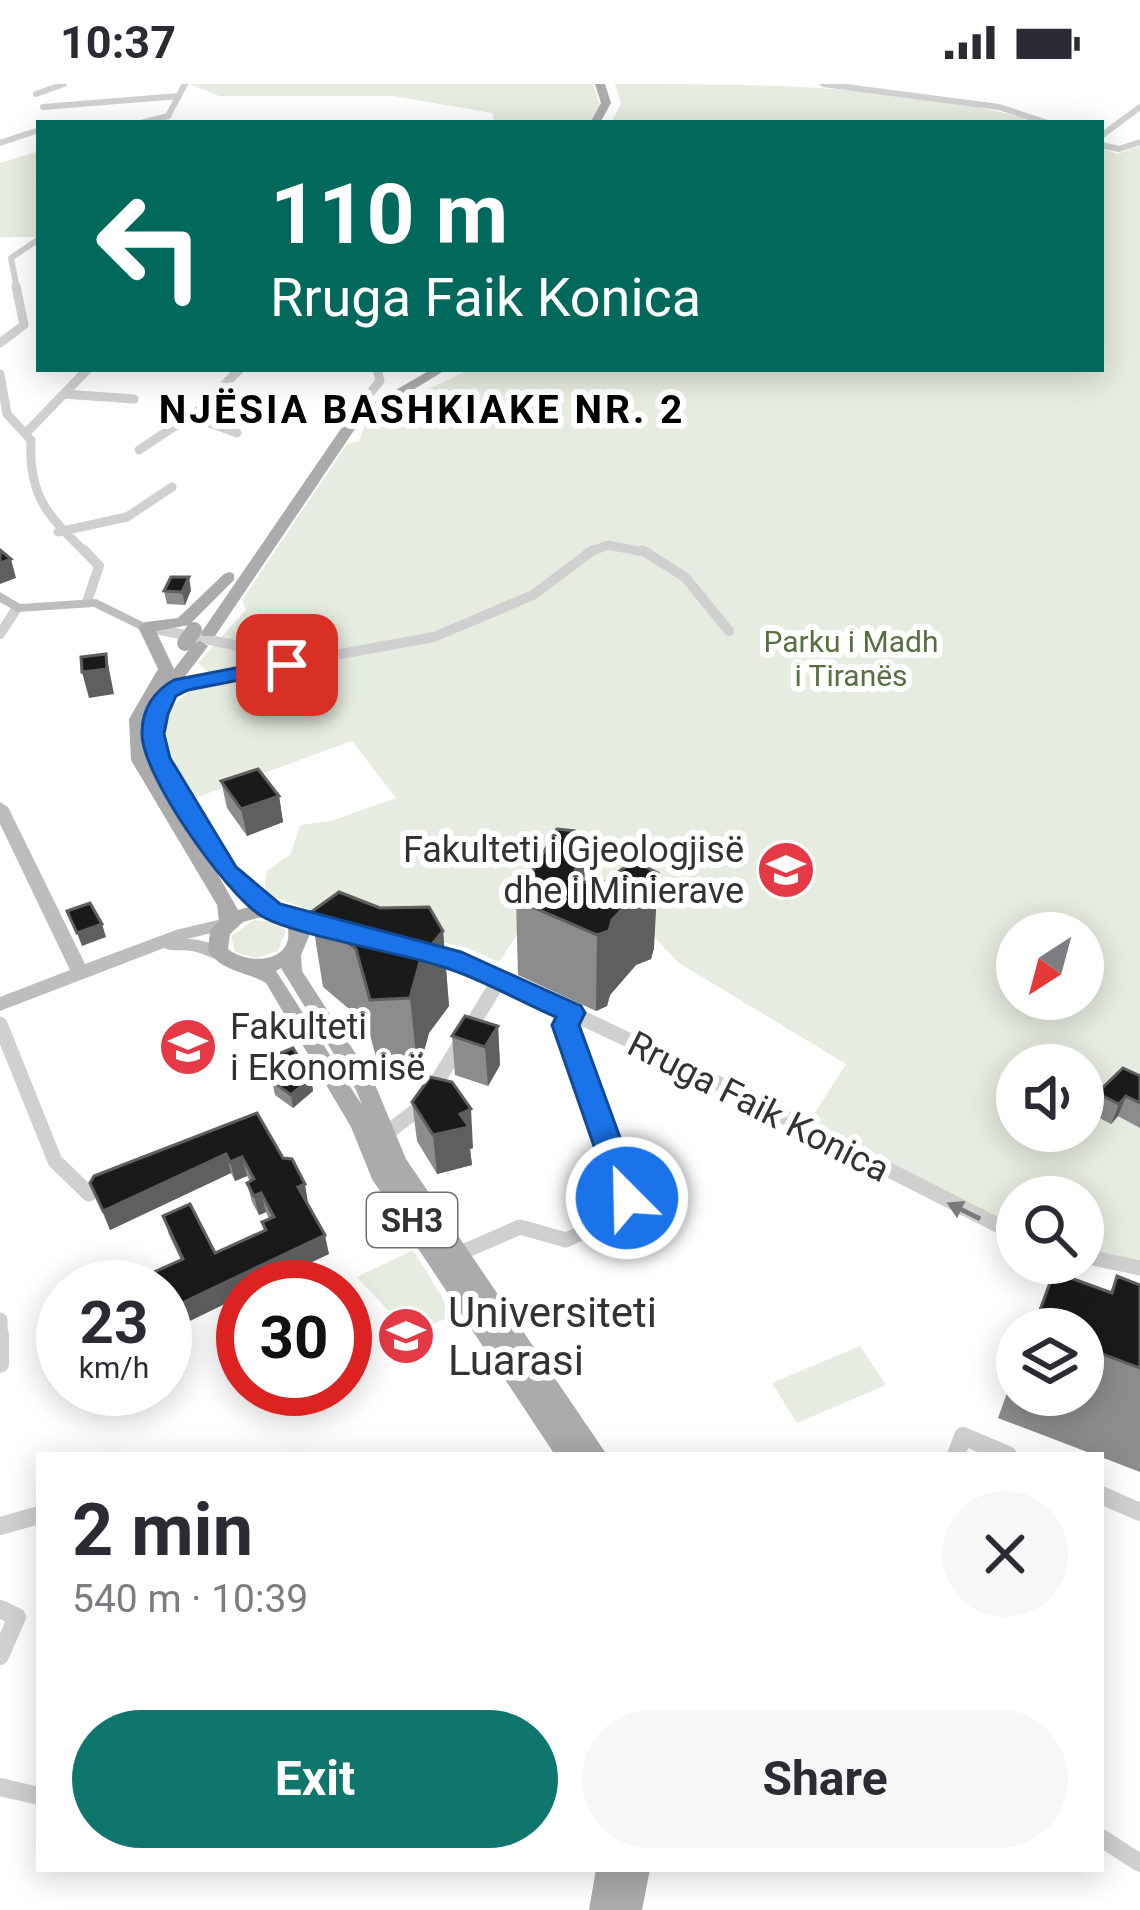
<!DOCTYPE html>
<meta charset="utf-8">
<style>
body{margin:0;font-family:Roboto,sans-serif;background:#f7f7f7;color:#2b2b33;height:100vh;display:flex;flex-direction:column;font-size:45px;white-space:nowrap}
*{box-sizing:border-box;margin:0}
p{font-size:39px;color:#7c7c81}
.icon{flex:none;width:66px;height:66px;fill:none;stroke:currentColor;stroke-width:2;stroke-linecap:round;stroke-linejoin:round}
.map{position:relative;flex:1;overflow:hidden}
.panel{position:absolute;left:36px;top:1368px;width:1068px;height:420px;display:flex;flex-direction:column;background:#fff;border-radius:0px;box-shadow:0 6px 30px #0003}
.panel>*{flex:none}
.banner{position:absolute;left:36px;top:36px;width:1068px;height:252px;border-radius:0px;box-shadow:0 6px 30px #0003;background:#00695c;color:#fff;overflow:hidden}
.needle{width:78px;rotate:216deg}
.buttons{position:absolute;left:996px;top:828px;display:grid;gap:24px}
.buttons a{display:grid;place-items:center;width:108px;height:108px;border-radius:50%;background:#fff;box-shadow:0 6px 30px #0003;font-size:60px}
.speed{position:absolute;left:36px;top:1176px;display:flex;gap:24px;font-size:60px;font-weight:700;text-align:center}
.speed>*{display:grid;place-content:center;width:156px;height:156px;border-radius:50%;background:#fff;box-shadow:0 6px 30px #0003;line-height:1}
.speed small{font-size:30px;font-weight:400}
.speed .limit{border:18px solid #d22;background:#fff;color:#111}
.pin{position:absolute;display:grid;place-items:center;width:102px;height:102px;color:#fff;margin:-51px;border-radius:24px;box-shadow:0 6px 18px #0006}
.me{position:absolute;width:132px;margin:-66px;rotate:337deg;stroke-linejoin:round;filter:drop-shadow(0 0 9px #0008)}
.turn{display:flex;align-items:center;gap:42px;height:252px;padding:0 36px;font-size:54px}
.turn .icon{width:156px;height:156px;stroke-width:2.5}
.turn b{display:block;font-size:84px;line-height:102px}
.round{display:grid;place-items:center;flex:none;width:126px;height:126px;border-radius:63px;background:#f7f7f7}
.headline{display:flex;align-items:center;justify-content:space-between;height:204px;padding:0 36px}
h1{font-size:72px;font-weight:700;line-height:90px}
.action{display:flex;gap:24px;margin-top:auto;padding:24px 36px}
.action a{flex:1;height:138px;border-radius:72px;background:#0f766e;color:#fff;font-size:48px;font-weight:700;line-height:138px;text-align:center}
.action a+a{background:#f7f7f7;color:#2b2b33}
.status{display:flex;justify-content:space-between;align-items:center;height:84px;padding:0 60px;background:#fff;direction:ltr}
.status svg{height:33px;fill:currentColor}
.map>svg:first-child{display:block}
.green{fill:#e6ecdf;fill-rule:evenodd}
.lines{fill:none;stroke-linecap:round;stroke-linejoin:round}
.street-far4{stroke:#d0d0d0;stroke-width:6}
.street-far3{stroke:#d0d0d0;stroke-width:9}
.street-far2{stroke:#d0d0d0;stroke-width:10}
.street-far1{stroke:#d0d0d0;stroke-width:15}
.street{stroke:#d0d0d0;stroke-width:18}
.secondary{fill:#bdbdbd;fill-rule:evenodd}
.primary{fill:#ababab;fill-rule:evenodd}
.primary-bridge{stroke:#ababab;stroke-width:16}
.wall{fill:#8c8c8c}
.shaded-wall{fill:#5f5f5f}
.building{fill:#1a1a1a;stroke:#5f5f5f;stroke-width:3}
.oneway{fill:#7a7a7a}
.route{fill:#1a73e8;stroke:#114b97;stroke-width:3}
.labels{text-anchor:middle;stroke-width:12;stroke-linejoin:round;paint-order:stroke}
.far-park-label{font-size:30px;fill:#56703f;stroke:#fff}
.shield{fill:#fff;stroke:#707070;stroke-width:3}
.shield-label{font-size:33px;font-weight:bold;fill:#333}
.poi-label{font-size:36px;fill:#333;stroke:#fff;text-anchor:end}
.street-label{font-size:36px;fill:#333;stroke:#fff}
.far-district-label{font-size:39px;font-weight:bold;letter-spacing:3px;fill:#000;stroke:#fff}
.near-poi-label{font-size:42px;fill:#333;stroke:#fff;text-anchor:start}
</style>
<div class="status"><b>10:37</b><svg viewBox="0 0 49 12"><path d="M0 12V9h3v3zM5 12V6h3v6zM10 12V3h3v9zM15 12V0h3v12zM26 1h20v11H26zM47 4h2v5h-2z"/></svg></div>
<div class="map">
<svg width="1140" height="1826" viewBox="0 0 1140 1826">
<rect width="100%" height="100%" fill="#fff"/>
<path class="green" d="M190,0H593L600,21L589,39H495L492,29L393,12H219Z
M615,0C757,0 907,0 1043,39H611L621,20Z
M1140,62V1184L1083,1172V1113H1017V1151L806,1043L846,980L679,879L616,813L580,794L548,804L499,878L465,863L336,836L264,809L267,787L291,770L300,741L331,737L396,714L352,657L195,714C162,661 143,620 217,596L198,579L246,526L242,516L347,360L359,357L367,334L471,285H1101V64L1117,70ZM1017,849H1083V915H1017ZM1017,981H1083V1047H1017Z
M39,67V95L34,98L39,100V153H0V79Z
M254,836L276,838L286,846L278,867L256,874L235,868L231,852Z
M413,1166L453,1231L417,1248L397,1236L357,1193Z
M860,1262L886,1301L797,1339L772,1299Z"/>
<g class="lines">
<path class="street-far4" d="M823,0L999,23L1048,39
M36,10L64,0
M43,23L179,12
M141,39L168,32L185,0
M1101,52L1140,23
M0,59L39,46
M1101,61L1119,65L1140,58
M17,205L11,174L39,155"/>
<path class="street-far3" d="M0,259L24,241L16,202
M0,290L7,330L31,356C28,412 48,432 86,469
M64,310L134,315
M361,320L380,297L377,285
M191,332L237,349
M26,349L88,285
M139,366L199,326L240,285
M58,448L127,433L172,403
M587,469L608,461L649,469"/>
<path class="street-far2" d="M84,466L99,482L87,518
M642,466L685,493L729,547
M146,543L239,562L250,568L257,586
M0,550L17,524
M167,608L197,596L434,553L533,511L593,466"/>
<path class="street-far1" d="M430,869L474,883L692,986L1017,1151
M0,940L55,1077L89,1110
M387,1049L422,1022L500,895
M458,1170L520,1143L566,1156L601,1140L626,1117C621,1053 555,996 572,929
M1083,1172L1140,1184
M0,1236V1253"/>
<path class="street" d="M0,1250V1280
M956,1371L963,1352L1008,1371
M1101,1411L1140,1428
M0,1442L39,1431
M0,1525L17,1533L0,1572
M0,1703L39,1712
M1101,1754L1140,1779"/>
<path class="secondary" d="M0,508L20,520L96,515L153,543L146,547L141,546L94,523L17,528L0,518Z
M0,718L8,723L85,880L176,846L226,834L235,840L232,844L187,855C201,855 222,861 231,872L228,876C214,878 205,869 192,867C181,865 174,868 164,864L0,927V913L70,886L0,740Z"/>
<path class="primary" d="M595,0H605L611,19L600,39H590L601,19Z
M432,285H447L359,339L215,552H203L201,549L349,333Z
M229,488L234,490V496L189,541L156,547L174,585L194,559L200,557L208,562C191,586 165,612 163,643C159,703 248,814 302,832L310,850L301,871L302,887L374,998L406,1075L607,1371H555L372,1095L351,1043L266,899C245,887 223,888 208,867L210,847L219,837L217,821L131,676L129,635L158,585L138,543L146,538L178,534L224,490ZM208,773L253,822L238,826ZM262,833L287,841C297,877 251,883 228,865L230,850L243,838ZM281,884L356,1006L362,1021L276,887Z
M596,1785H650L642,1826H589Z"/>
<path class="primary-bridge" d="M185,559L194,546"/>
</g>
<path class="wall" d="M191,506L185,521L167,520L164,507Z
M221,697L279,712L283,738L247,752L227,724Z
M584,798L654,864L651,875L636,881L610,911L607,922L596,927L518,891L516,816Z
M311,828L443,847L449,922L429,949L418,989L381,991L367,940L323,903Z
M498,942L500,981L488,1002L455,991L452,952Z
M276,971L311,994L313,1007L293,1024L275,1011L272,997L280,986Z
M1140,992V1044L1118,1032L1111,1040L1090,1029L1097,1009Z
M412,1018L473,1064L470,1065L472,1081L437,1090L417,1057Z
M257,1029L308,1119L329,1170L243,1203V1211L165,1249L181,1176L169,1151L163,1132L215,1169L264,1147L262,1138L269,1135L266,1128L259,1131L252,1118L247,1099L250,1097L247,1092L235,1097L231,1089L110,1146L90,1099Z
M1054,1188L1110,1208L1117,1192L1140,1201V1388L1101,1373V1371H1095L998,1334L1017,1281V1311H1083V1245H1031Z"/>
<path class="shaded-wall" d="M11,475L16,494L0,500V479Z
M189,493L191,506L185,521L182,508Z
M106,570L114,610L89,614L82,588Z
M279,712L283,738L247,752L241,725Z
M585,761L584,836L573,792Z
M658,789L654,864L651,875L636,881L610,911L607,922L596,927L597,851Z
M102,840L106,853L82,862L77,849Z
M443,847L449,922L429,949L418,989L410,914L421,874Z
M498,942L500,981L488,1002L485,963Z
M311,994L313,1007L293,1024L291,1011Z
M1126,1012L1118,1032L1111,1040L1119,1020Z
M471,1025L473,1064L470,1065L472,1081L437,1090L433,1051L460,1030Z
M226,1070L231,1089L110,1146L103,1127Z
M242,1073L247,1092L235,1097L230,1078Z
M305,1100L308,1119L302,1122L298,1103Z
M261,1109L266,1128L259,1131L254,1112Z
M325,1151L329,1170L260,1203H243V1211L165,1249V1227Z"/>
<path class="building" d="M0,466L11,475L0,479Z
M171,493H189L182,508L164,507Z
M106,570L107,585L82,588L81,573Z
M258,685L279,712L241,725L221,697Z
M557,745L575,747L585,761L573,792L597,804L633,777L658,789L655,800L640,806L612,836L609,847L597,851L516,816Z
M339,808L380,824L429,823L443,847L421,874L410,914L370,916L356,865L311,828Z
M90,819L102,840L77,849L67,827Z
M1059,833L1069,838L1073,849H1050L1040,840Z
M465,932L498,942L485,963L452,952Z
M293,964L311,994L291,1011L272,997L283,981L276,971Z
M1123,984L1140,992V1019L1126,1012L1119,1020L1097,1009Z
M430,993L452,998L471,1025L460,1030L469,1043L433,1051L412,1018Z
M257,1029L283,1074L292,1075L305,1100L298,1103L325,1151L165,1227V1203H137L134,1197L183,1175L163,1132L190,1120L215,1169L266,1146L262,1138L274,1133L261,1109L254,1112L247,1099L254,1095L242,1073L230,1078L226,1070L103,1127L90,1099L94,1092Z
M1054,1188L1112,1209L1117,1192L1140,1201V1284L1083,1263V1245H1033Z"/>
<defs><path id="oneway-solid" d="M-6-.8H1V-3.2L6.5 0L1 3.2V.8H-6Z" transform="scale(3)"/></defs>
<use class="oneway" href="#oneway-solid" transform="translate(964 1127) rotate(-154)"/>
<path class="route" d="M287,574L295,576V585L188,606L176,612L168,630L164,650L170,674L236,783L280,820L461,868L581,922L585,929L579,941L642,1114L638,1123H616L612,1114L552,941L556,933C517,916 478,893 437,881C397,868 289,850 260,831C225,808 140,689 142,648C142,625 155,606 174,596Z"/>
<defs>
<g id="university-disc" transform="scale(3)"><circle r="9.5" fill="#e63946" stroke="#fff"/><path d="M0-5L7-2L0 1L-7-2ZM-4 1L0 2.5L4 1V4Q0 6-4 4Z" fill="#fff"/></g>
</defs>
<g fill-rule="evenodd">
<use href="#university-disc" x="786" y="786"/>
<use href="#university-disc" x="188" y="963"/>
<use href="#university-disc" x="406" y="1252"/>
</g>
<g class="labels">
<g class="far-park-label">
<text x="851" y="568">Parku i Madh<tspan x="851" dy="34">i Tiranës</tspan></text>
</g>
<rect class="shield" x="367" y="1109" width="90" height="54" rx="9"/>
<g class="shield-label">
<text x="412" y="1148">SH3</text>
</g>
<g class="poi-label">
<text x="744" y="778">Fakulteti i Gjeologjisë<tspan x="744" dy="41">dhe i Minierave</tspan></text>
<text x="230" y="955" text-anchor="start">Fakulteti<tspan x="230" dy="41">i Ekonomisë</tspan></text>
</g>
<g class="street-label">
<text transform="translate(759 1022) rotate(27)" y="13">Rruga Faik Konica</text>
</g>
<g class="far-district-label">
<text x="422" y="339">NJËSIA BASHKIAKE NR. 2</text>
</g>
<g class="near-poi-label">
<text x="448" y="1243">Universiteti<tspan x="448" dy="48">Luarasi</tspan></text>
</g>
</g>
</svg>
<div class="buttons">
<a><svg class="needle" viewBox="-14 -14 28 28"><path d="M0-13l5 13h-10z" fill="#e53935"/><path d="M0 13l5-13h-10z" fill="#7c7c81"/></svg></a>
<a><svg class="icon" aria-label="sound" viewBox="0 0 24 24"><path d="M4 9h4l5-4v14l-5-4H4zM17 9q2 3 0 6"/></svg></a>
<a><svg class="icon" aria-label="search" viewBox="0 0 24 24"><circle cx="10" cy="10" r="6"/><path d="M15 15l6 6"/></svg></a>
<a><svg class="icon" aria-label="layers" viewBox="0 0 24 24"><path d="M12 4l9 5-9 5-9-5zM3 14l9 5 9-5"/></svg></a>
</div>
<div class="speed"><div>23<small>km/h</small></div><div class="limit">30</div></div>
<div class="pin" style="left:287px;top:581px;background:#d93025"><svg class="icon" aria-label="arrive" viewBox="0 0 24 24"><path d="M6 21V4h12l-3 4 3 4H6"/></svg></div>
<svg class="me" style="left:627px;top:1114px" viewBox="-20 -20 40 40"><circle r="17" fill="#1a73e8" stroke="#fff" stroke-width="3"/><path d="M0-11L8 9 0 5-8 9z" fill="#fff"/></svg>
<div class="banner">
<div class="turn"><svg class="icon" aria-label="left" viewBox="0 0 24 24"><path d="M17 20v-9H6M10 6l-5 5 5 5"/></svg><div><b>110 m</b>Rruga Faik Konica</div></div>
</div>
<section class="panel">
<div class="headline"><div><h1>2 min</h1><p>540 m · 10:39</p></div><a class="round"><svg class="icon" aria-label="close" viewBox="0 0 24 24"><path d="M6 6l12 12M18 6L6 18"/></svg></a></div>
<div class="action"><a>Exit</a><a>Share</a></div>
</section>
</div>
